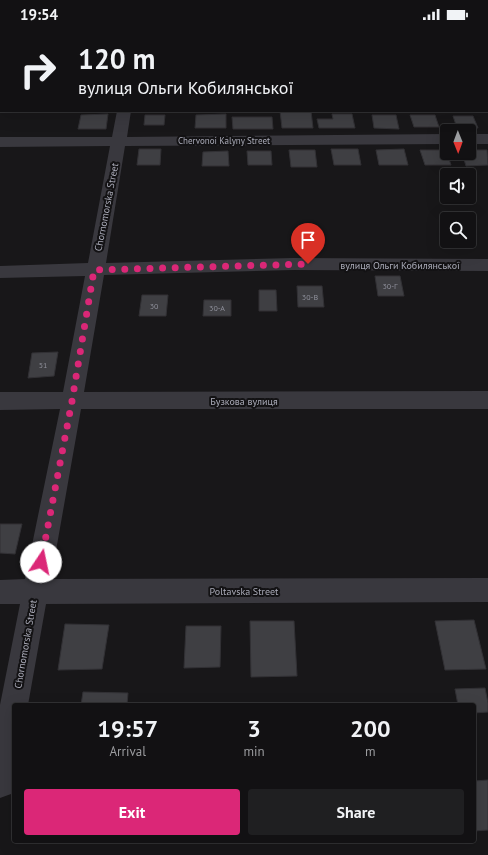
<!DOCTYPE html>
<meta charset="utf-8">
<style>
body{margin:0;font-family:"PT Sans",sans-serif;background:#1f1f21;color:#f1f3f6;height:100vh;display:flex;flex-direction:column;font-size:15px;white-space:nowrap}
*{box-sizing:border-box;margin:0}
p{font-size:13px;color:#9c9da0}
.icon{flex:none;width:22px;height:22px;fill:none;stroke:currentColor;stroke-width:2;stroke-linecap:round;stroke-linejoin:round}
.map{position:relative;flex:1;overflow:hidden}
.panel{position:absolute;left:12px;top:675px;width:464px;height:140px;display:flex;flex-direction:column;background:#121113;border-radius:4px;box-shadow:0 4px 16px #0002,0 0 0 1px #313133}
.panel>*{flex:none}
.guide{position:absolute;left:0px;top:0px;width:488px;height:84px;box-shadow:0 4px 16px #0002,0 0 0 1px #313133;background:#121113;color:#f1f3f6;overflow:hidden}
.needle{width:26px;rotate:179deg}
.buttons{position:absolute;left:440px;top:96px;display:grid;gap:8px}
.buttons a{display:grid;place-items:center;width:36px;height:36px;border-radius:4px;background:#121113;box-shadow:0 4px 16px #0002,0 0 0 1px #313133;font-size:20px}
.pin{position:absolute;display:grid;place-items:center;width:34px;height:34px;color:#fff;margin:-41px -17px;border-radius:50% 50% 50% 0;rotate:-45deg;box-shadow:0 0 4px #0007}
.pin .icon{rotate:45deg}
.me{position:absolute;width:44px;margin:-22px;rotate:11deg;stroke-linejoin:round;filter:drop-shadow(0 0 3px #0008)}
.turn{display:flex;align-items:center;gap:14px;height:84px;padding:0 12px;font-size:18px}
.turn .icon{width:52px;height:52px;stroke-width:2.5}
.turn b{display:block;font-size:28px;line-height:34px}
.eta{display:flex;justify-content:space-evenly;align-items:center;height:68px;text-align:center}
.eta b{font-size:24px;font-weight:600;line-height:28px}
.button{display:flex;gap:8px;margin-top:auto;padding:8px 12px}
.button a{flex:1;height:46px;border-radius:4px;background:#db2777;color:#fff;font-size:16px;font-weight:600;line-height:46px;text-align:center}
.button a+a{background:#1f1f21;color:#f1f3f6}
.status{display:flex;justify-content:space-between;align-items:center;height:28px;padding:0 20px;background:#121113;direction:ltr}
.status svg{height:11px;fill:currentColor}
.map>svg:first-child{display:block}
.building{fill:#3f3f43;stroke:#323135}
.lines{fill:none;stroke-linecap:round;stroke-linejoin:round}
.street{fill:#39383e;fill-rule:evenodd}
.route{stroke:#db2777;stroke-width:7;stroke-dasharray:0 12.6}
.labels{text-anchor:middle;stroke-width:4;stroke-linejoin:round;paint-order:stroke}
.number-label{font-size:8px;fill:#8f909b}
.far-street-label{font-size:9px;fill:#aaabb8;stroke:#131214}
.street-label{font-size:10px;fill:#aaabb8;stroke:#131214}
</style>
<div class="status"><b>19:54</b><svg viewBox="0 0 49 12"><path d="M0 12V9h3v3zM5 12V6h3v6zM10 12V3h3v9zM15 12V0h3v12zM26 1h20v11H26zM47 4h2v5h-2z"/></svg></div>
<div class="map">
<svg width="488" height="827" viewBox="0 0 488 827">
<rect width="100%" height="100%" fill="#181719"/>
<path class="building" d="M280,83H311L313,100H282Z
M108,86L106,101H78L81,87Z
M226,86V100H195L196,87Z
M332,86H352L355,100H319L317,91H333Z
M145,87H165L164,97H144Z
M372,87H396L399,101L374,100Z
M410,87H435L439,99H414Z
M453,88H473L478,100H457Z
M232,89H272L273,101H233Z
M139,121H161L160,137H137Z
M331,121H358L361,137H334Z
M404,121L408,137H379L376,122Z
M289,122H315L317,139H291Z
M420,122H446L451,137H425Z
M469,122H487L488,137L466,138L462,125H469Z
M228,123L229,138H202L203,124Z
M247,123H271L272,137H248Z
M375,248H400L404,268H378Z
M297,258H322L324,279H298Z
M259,262H276L277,283H259Z
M142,267H168L166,288H139Z
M204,272H231V288H203Z
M58,324L54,348L28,350L32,325Z
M0,496H22L15,526L0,525Z
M474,592L486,641L445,642L435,593Z
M250,593H294L297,648L251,649Z
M65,596L109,597L102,641L58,642Z
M186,598H221L220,639L184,640Z
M485,660L488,675V684L474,685V677H458L455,661Z
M83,664L128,665L127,677H81Z
M488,752V802L474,803V753Z"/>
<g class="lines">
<path class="street" d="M133,0H146L133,1Z
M0,28H1V36H0Z
M487,28H488V36H487Z
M117,83H131L127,109L447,106V116L125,118L106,235L293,230L488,231V243L293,242L104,247L84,364L488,363V381H81L51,551L488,550V574L46,576L28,677H14V757L11,766L0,770V677L20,576H0V552L25,551L60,381L0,382V364H63L85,248L0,250V238L88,235L110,118L0,119V109H112Z
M469,106H488V116H469Z"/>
</g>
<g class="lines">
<path class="route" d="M41,534L72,373L94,242L308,236"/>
</g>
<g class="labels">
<g class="number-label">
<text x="390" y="261">30-Г</text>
<text x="310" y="272">30-В</text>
<text x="154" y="281">30</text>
<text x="217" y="283">30-А</text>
<text x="43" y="340">51</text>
</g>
<g class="far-street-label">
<text x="224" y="116">Chervonoi Kalyny Street</text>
</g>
<g class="street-label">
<text transform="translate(106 179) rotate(-79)" y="4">Chornomorska Street</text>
<text x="400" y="241">вулиця Ольги Кобилянської</text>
<text x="244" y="377">Бузкова вулиця</text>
<text x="244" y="567">Poltavska Street</text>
<text transform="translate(25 616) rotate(-80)" y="4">Chornomorska Street</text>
</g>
</g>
</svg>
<div class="buttons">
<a><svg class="needle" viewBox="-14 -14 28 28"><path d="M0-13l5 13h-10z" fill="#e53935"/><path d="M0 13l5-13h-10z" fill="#9c9da0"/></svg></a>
<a><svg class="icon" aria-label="sound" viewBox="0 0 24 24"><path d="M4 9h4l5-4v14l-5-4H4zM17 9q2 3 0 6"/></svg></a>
<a><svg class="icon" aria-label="search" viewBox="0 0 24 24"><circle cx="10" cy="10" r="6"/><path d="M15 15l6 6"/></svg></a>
</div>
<div class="pin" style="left:308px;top:236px;background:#d93025"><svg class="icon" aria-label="arrive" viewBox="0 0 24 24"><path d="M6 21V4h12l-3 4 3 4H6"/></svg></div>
<svg class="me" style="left:41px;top:534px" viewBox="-20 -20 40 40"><circle r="19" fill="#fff"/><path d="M0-13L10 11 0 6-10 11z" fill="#db2777"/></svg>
<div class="guide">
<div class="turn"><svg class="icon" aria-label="right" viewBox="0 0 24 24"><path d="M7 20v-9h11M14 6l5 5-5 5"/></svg><div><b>120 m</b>вулиця Ольги Кобилянської</div></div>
</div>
<section class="panel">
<div class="eta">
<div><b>19:57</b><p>Arrival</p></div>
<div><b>3</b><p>min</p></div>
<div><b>200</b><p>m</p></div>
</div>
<div class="button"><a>Exit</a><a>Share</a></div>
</section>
</div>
